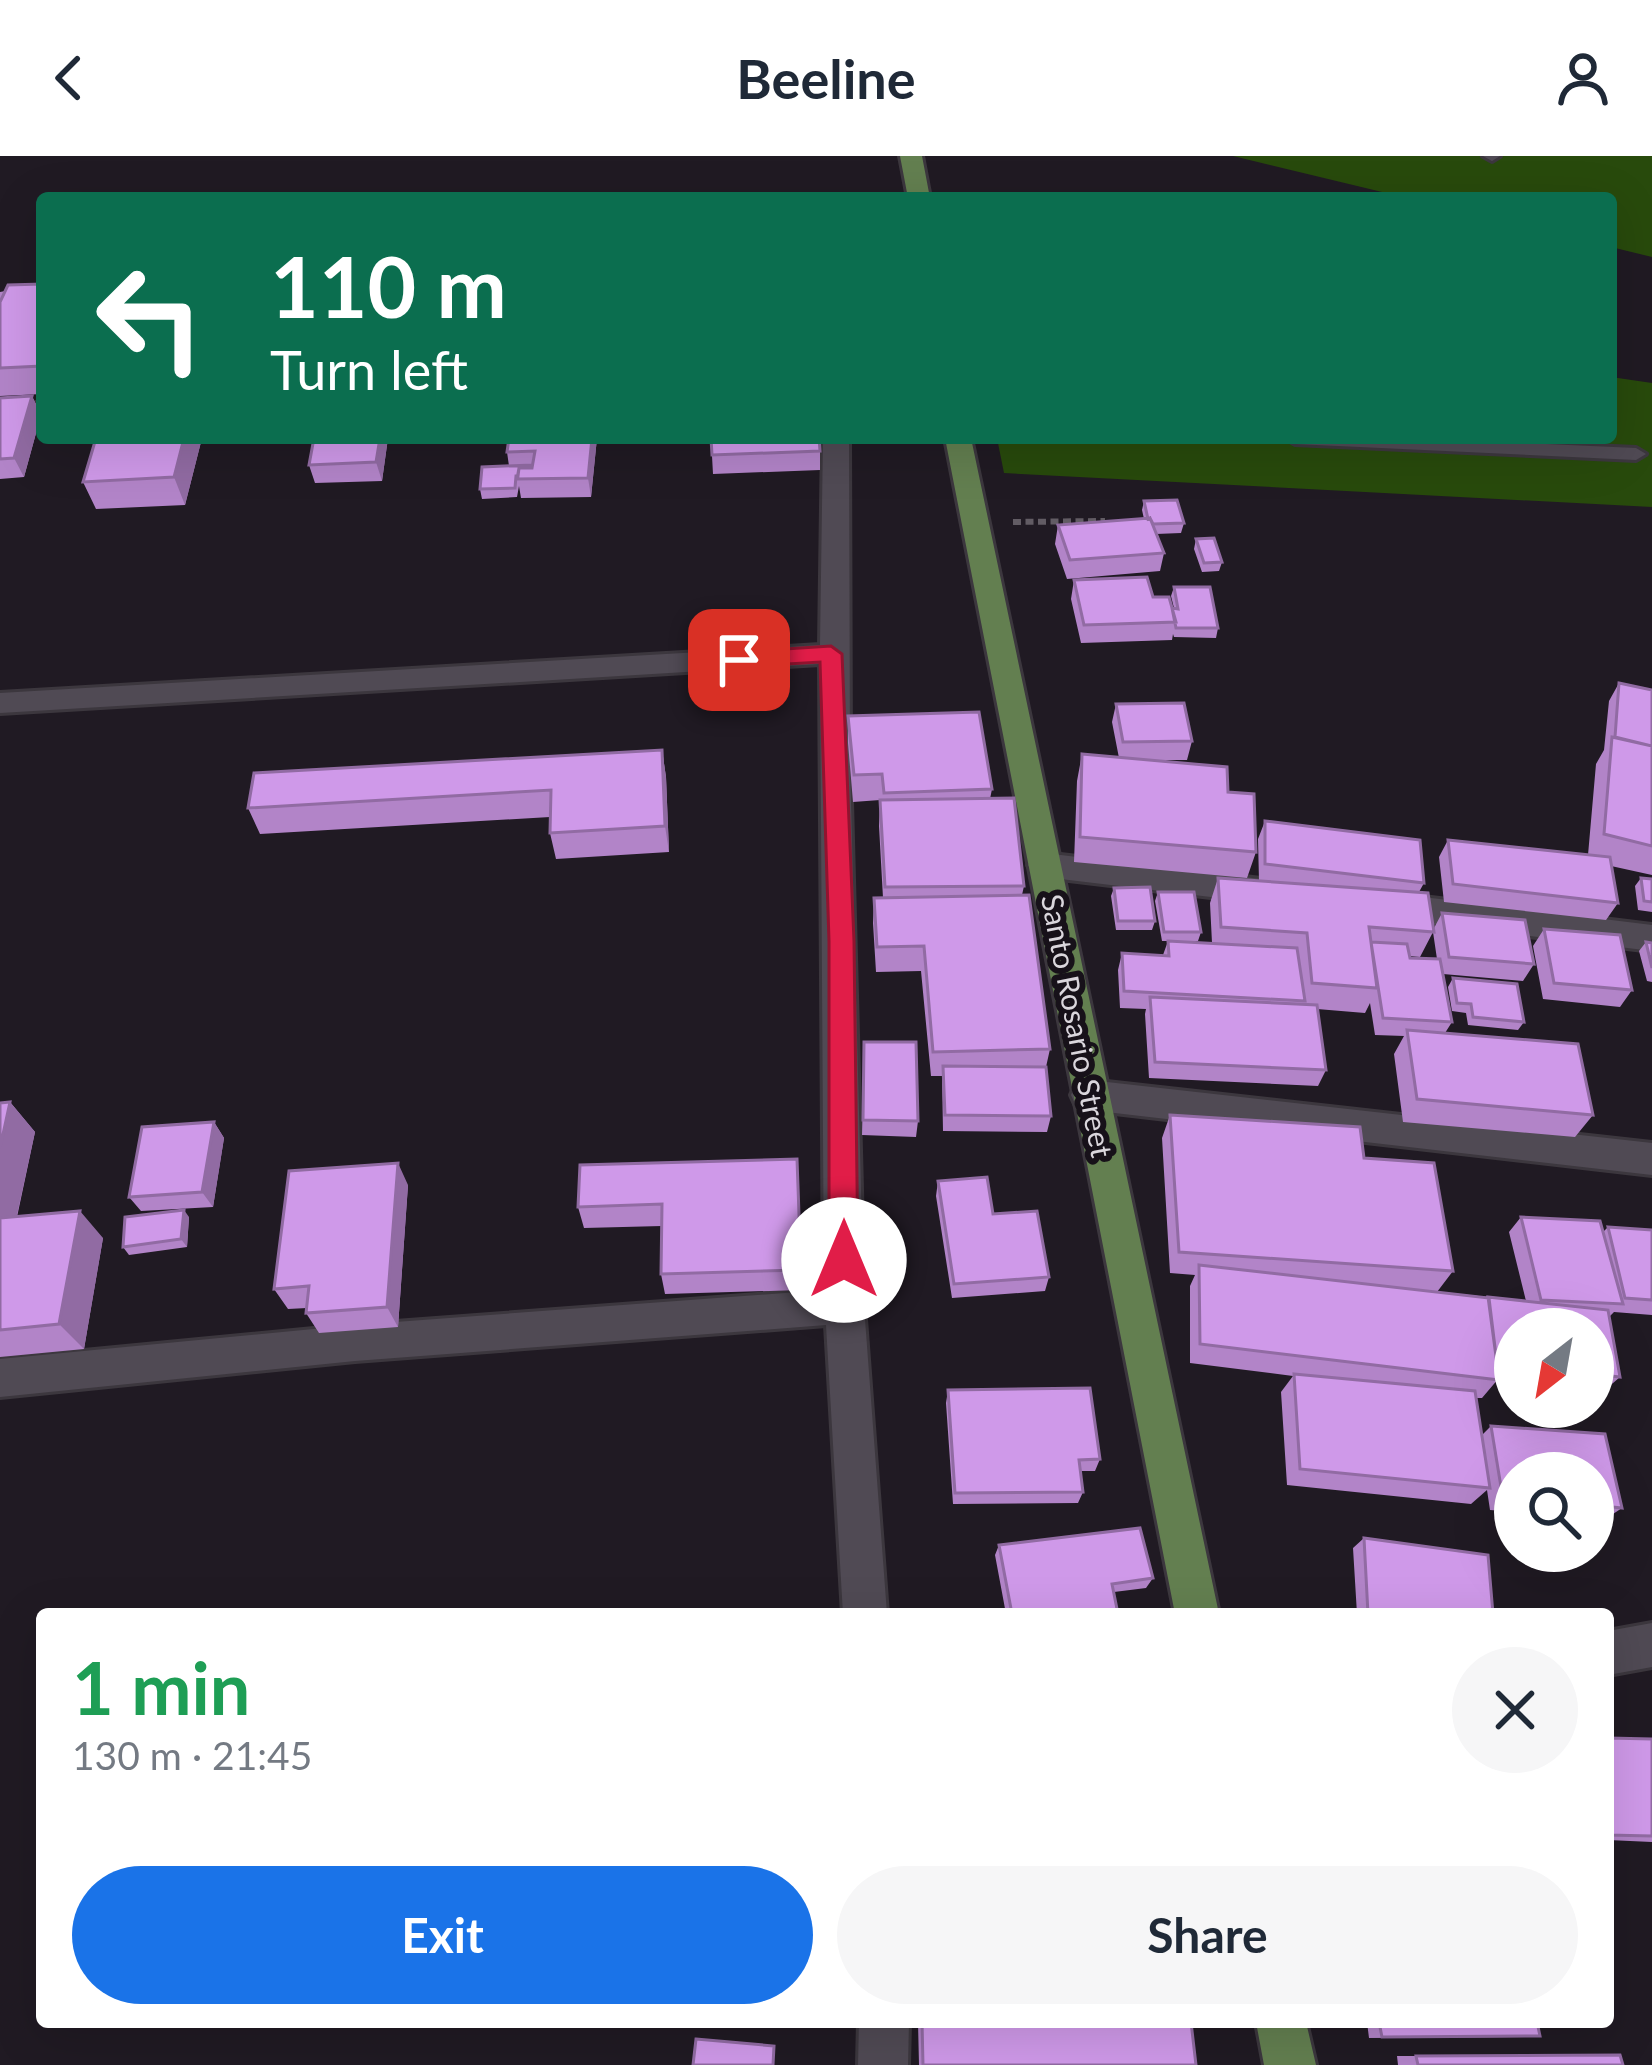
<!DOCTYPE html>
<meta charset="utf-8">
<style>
body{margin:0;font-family:Lato,sans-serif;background:#f6f6f7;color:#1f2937;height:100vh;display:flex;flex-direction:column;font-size:45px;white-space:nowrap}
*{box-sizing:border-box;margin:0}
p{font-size:39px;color:#747a83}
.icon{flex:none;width:66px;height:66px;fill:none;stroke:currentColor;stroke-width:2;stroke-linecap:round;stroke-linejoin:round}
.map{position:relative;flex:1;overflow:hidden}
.drawer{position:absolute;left:36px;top:1452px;width:1578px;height:420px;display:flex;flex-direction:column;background:#fff;border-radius:12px;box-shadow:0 12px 48px #0002}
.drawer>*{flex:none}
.guide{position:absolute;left:36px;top:36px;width:1581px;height:252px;border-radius:12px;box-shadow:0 12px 48px #0002;background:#0b6e4f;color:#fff;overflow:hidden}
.needle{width:78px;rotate:211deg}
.buttons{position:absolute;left:1494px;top:1152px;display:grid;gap:24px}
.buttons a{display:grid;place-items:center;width:120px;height:120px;border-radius:50%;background:#fff;box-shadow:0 12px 48px #0002;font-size:60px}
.pin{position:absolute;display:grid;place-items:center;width:102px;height:102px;color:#fff;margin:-51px;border-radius:24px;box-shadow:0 6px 18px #0006}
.me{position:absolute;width:132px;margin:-66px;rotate:0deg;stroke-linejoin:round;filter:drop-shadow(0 0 9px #0008)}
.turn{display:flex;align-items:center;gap:42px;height:252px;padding:0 36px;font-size:54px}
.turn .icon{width:156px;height:156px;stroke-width:2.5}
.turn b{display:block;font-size:84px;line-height:102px}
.round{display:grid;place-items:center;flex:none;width:126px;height:126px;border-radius:63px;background:#f6f6f7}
.head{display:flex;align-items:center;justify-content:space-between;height:204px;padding:0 36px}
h1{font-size:72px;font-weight:700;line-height:90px;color:#1e9e55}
.action{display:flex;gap:24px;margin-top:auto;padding:24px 36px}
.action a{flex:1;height:138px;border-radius:72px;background:#1a73e8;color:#fff;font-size:48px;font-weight:700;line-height:138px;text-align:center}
.action a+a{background:#f6f6f7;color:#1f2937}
header{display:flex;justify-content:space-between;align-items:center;height:156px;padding:0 36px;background:#fff;font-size:54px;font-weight:700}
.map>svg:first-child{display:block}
.green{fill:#284a0c}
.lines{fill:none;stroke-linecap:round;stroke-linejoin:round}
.service-casing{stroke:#3c373e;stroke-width:6}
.minor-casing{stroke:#3c373e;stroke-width:6}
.primary-casing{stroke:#3c373e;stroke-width:6}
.path{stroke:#625c64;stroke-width:6;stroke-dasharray:8 4.5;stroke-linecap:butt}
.service{fill:#504a54;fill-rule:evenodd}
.minor{fill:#504a54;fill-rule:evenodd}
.primary{fill:#637f50;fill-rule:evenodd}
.wall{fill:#b284c8;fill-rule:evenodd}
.shaded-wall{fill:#916ba3}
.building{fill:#cf99e9;stroke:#916ba3;stroke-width:3}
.route{fill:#e11d48;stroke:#92132f;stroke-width:3}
.labels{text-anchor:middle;stroke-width:12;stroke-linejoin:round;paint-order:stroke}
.street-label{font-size:30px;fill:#dad6dc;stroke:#171119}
</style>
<header><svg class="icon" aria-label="back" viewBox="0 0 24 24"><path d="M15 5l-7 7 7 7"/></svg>Beeline<svg class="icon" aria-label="person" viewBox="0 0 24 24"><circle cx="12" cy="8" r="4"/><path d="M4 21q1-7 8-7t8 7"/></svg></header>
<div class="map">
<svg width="1652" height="1909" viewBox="0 0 1652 1909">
<rect width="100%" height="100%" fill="#201a23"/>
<path class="green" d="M1233,0H1652V101L1611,91V42H1407Z
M1611,221L1652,227V351L1004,317L997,282H1611Z"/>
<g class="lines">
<g class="service-casing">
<path id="service" d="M1483,0H1500L1492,5Z
M1285,282H1417L1636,292L1646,298L1636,304L1295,288Z"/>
</g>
<g class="minor-casing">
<path id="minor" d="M0,247H42V261H0Z
M823,282H849L850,607L864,1150L887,1458H843L826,1169L355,1205L0,1241V1203L355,1169L824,1134L820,508L0,557V537L820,489Z
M1044,697L1261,723L1273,726L1277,735L1273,744L1261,747L1044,721L1033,718L1028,709L1033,700Z
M1382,736L1652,769V795L1382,762L1370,758L1366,749L1370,740Z
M1089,924L1652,987V1019L1089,954L1076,950L1071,939L1076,928Z
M1652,1467V1511L1608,1519V1475Z
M859,1866H909L908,1909H858Z"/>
</g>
<g class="primary-casing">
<path id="primary" d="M900,0H922L930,42H908Z
M945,282H971L1219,1458H1175Z
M1256,1866H1306L1316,1909H1264Z"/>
</g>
<path class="path" d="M1013,366L1105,365"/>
<use href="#service" class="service"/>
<use href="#minor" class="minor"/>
<use href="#primary" class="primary"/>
</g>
<path class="wall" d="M42,128V238L0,240V136Z
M32,240L41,259L24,321L0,323V242Z
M96,282H202L185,349L96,353L83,326Z
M314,282H388L382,325L315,327L309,309Z
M597,282L591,341L521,342L519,330L517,341L482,343L480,333L509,310L507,296Z
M711,282L820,295V314L713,318Z
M1144,345L1184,367L1181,377L1156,378L1164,397L1160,415L1067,423L1055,388L1058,369L1144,363L1142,354Z
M1196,383L1222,406L1219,415L1202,416L1194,393Z
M1074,424L1153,441L1174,452L1171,440L1174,431L1218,472L1216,482L1174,481L1173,478L1172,484L1081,487L1071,443Z
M1619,527L1652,534V719L1611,710L1618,747L1606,764L1444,746L1439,701L1448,684L1588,699L1596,608L1604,594L1609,545Z
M1116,548L1192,585L1187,604H1146L1228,636L1256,696L1247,722L1074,706L1077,625L1082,598L1119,602L1112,566Z
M848,560L992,633L990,643L1024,730L1022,739L1050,893L1046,911L1051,960L1047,976L943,975L942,920H931L921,815L876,816L873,767L874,742H883L879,670L880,644L853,646L848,587Z
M662,594L666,621L669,696L556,703L550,677V661L260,678L248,652Z
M1265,665L1424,727L1419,736L1433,774L1442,757L1534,808L1523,825L1443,818L1452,866L1445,877L1593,959L1575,981L1403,966L1394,898L1404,880L1375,879L1370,847L1365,857L1317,853L1326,914L1318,930L1149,922L1145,858L1146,853L1120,852L1118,814L1122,797L1163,799L1168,785L1212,787L1210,747L1218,722L1259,725L1258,683ZM1433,776L1437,803L1410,802L1409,800L1420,801Z
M1641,722L1652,723V756L1638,754L1635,730Z
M1114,732L1155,765L1152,774H1116L1111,740Z
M1158,736L1201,776L1198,785H1162L1155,745Z
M1544,773L1632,834L1620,851L1543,843L1533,790Z
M1646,786L1652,787V826L1647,825L1639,795Z
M1453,822L1524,866L1518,874L1468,869L1466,857L1452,855L1448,831Z
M864,886L918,965L916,981L862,979Z
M10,946L35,976L17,1061L103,1082L84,1193L0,1201V947Z
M1170,959L1360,971L1364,1002L1434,1007L1453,1115L1437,1136L1431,1135L1526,1145L1509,1076L1521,1061L1600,1065L1603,1076L1608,1071L1652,1074V1159L1614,1156L1609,1161L1620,1221L1605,1234L1593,1233V1173H1515V1224L1499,1222L1482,1242H1476L1482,1279L1491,1270L1605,1278L1622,1352L1607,1362L1593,1361V1317H1515V1356L1490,1354L1487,1334L1471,1348L1287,1329L1281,1236L1293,1220L1190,1207V1130L1195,1119L1170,1117L1162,982Z
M214,966L224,982L213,1051L141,1055L129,1041Z
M797,1003L801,1134L665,1138L661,1118L662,1070L584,1072L578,1051Z
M938,1025L993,1058L1049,1121L1045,1135L952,1142L936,1040Z
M408,1029L398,1171L319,1177L306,1157L307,1152L288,1153L274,1133Z
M189,1061L187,1091L129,1099L123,1091Z
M948,1234L1100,1303L1095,1315H1081L1083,1336L1078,1347L953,1348L946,1247Z
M1364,1382L1493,1458H1357L1353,1392Z
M999,1389L1153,1422L1146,1432L1114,1436L1118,1458H1006L995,1399Z
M1608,1582L1652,1583V1686L1608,1684Z
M918,1866H1191L1196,1909H919Z
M1367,1866H1537L1524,1881L1369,1882Z
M1397,1900H1416L1623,1909H1398Z"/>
<path class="shaded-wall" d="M32,240L41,259L24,321L14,302Z
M184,282H202L185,349L174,321Z
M380,282H388L382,325L376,306Z
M592,282H597L591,341L588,322Z
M662,594L666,621L669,696L665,670Z
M10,946L35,976L10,1091L0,1081V992Z
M214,966L224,982L213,1051L202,1036Z
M398,1007L408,1029L398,1171L387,1151Z
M184,1054L189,1061L187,1091L181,1083Z
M80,1055L103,1082L84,1193L59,1168Z"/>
<path class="building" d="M42,128V210L0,212V146L8,129Z
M32,240L14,302L0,303V242Z
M96,282H184L174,321L83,326Z
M314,282H380L376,306L309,309Z
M509,282H592L588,322L517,323L519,312H532L535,295L507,296Z
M711,282H819L820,295L712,299Z
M530,309V312H519L518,320H516L515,332L480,333L482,311Z
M1177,344L1184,367L1153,368L1150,362L1148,363L1144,345Z
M1150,362L1164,397L1070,404L1058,369Z
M1214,382L1222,406L1204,407L1196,383Z
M1147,421L1153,441H1169L1176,466L1084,469L1074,424Z
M1174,431H1210L1218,472H1176L1172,452L1178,453Z
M1619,527L1652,534V590L1615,581Z
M1184,547L1192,585L1123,586L1116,548Z
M979,556L992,633L884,637L882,618L854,619L848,560Z
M1612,581L1652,590V690L1604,678Z
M662,594L665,670L550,677L551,634L248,652L254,617Z
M1082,598L1227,611L1228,636L1254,638L1256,696L1080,681Z
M1014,642L1024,730L885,731L880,644Z
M1265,665L1420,684L1424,727L1265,708Z
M1448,684L1610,701L1618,747L1453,728Z
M1218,722L1428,737L1434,776L1369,771L1377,832L1312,827L1307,777L1221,771Z
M1641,722L1652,723V746L1644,745Z
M1150,731L1155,765H1118L1114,732Z
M1158,736H1194L1201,776H1164Z
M1029,739L1050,893L933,896L924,790L877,791L874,742Z
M1442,757L1525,764L1534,808L1449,801Z
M1544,773L1620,779L1632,834L1554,827Z
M1168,785L1297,792L1305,845L1124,835L1122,797L1169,800Z
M1371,786L1407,788L1410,802L1440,803L1452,866L1383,862Z
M1646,786L1652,787V812Z
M1453,822L1517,828L1524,866L1473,861L1471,848L1457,847Z
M1150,841L1317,849L1326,914L1155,906Z
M1407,874L1578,888L1593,959L1417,943Z
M864,886H916L918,965L863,964Z
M943,910L1046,911L1051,960L945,959Z
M10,946L0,992V947Z
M1170,959L1360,971L1364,1002L1434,1007L1453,1115L1179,1096Z
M214,966L202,1036L129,1041L142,971Z
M797,1003L801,1114L661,1118L662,1048L578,1051L580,1009Z
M398,1007L387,1151L306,1157L309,1130L274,1133L289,1015Z
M987,1021L993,1058L1037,1055L1049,1121L954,1128L938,1025Z
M184,1054L181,1083L123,1091L125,1061Z
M80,1055L59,1168L0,1174V1062Z
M1521,1061L1600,1065L1623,1148L1541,1144Z
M1608,1071L1652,1074V1144L1625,1142Z
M1199,1109L1489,1142L1499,1224L1200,1188Z
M1488,1141L1608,1154L1620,1221L1593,1218V1173H1515V1210L1497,1208Z
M1294,1218L1475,1235L1490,1332L1300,1313Z
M1090,1232L1100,1303L1079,1304L1083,1336L955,1337L948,1234Z
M1491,1270L1605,1278L1622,1352L1593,1349V1317H1515V1344L1503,1343Z
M1140,1372L1153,1422L1112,1428L1118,1458H1012L999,1389Z
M1364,1382L1488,1399L1493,1458H1368Z
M1608,1582L1652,1583V1680L1608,1679Z
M922,1866H1191L1196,1909H923Z
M1379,1866H1537L1540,1880L1382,1881Z
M696,1883L774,1890L773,1909H693Z
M1620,1899L1623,1909H1418L1416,1900Z"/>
<path class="route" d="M831,490L842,498L854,785L858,1104L854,1113L844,1117L834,1113L829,1104V785L820,506L739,511L728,504L739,496Z"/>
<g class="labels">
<g class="street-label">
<text transform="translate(1076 870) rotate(79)" y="10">Santo Rosario Street</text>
</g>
</g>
</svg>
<div class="buttons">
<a><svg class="needle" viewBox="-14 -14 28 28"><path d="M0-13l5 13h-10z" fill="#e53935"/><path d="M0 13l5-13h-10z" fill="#747a83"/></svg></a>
<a><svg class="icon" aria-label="search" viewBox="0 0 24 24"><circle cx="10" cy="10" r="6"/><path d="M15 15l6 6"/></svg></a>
</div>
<div class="pin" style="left:739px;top:504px;background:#d93025"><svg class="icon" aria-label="arrive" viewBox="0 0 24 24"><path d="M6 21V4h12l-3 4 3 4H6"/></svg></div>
<svg class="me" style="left:844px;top:1104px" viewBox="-20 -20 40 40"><circle r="19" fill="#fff"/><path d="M0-13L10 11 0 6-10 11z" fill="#e11d48"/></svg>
<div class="guide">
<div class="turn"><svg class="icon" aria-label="left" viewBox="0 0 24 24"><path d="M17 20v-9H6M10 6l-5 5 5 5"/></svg><div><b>110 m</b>Turn left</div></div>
</div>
<section class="drawer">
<div class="head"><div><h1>1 min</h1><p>130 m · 21:45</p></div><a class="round"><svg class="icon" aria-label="close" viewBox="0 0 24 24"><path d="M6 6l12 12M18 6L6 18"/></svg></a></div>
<div class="action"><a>Exit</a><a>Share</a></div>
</section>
</div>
